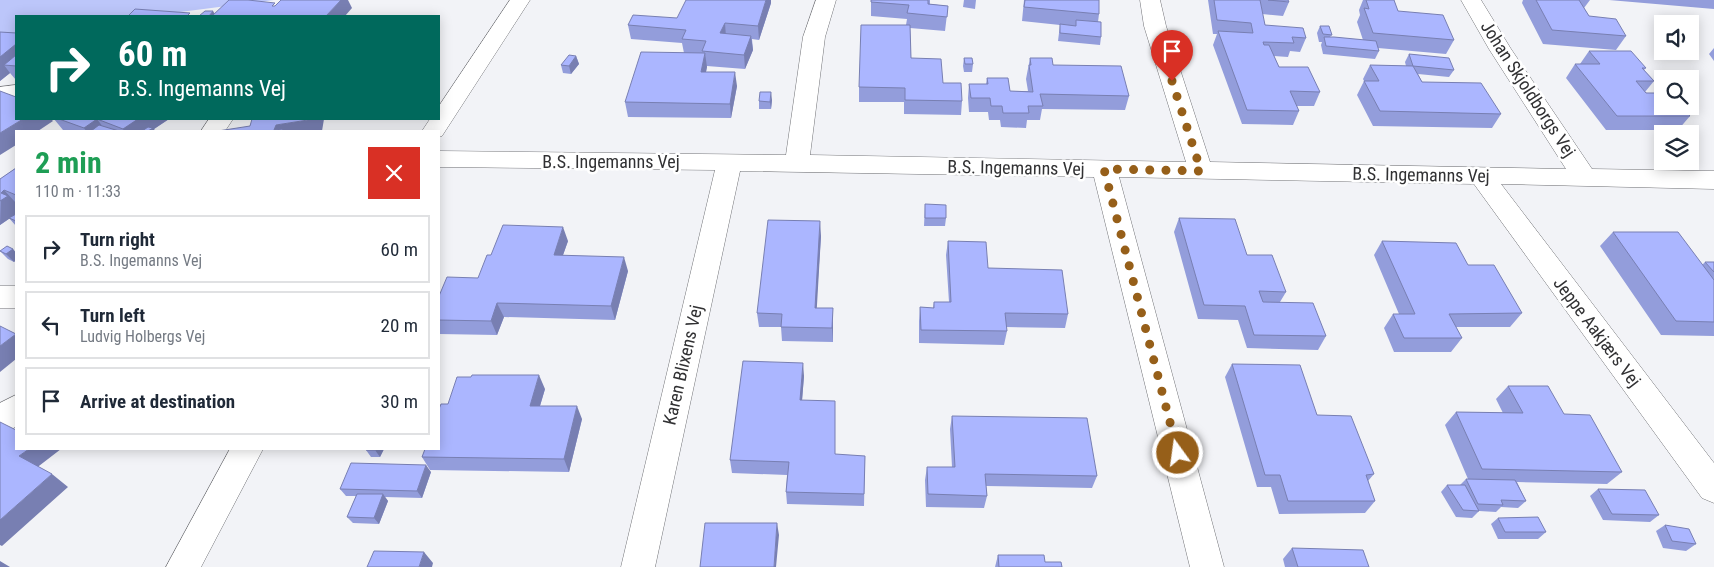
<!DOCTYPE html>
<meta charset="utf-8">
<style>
body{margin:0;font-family:"Roboto Condensed",sans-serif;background:#f2f2f3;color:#1f2937;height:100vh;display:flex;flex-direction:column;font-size:19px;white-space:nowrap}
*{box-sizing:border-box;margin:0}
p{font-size:16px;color:#747a83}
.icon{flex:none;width:28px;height:28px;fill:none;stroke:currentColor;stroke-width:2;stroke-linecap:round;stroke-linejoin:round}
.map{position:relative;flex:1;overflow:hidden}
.drawer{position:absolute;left:15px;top:130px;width:425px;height:320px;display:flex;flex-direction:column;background:#fff;border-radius:0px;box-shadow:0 2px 12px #0003}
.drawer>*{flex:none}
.top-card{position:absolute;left:15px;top:15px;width:425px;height:105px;border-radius:0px;box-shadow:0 2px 12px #0003;background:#00695c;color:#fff;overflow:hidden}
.tools{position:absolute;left:1654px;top:15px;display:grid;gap:10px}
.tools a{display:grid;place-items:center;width:45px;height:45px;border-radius:0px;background:#fff;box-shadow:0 2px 12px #0003;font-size:25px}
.pin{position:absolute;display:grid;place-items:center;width:42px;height:42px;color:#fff;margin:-51px -21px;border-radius:50% 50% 50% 0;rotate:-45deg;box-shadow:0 0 5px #0007}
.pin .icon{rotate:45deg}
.me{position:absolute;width:55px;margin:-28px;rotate:346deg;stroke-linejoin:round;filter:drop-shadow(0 0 4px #0008)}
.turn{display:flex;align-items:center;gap:18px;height:105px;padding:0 20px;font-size:22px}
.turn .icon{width:65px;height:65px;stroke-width:2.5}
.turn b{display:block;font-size:35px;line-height:42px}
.round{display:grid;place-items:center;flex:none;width:52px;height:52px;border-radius:0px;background:#f2f2f3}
.head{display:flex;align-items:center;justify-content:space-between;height:85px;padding:0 20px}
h1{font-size:30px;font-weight:700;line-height:38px;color:#1e9e55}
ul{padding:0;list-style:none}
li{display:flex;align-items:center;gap:15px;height:68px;margin:0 10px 8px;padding:0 10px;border:2px solid #e0e1e3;border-radius:0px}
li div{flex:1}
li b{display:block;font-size:19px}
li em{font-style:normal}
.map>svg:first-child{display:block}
.green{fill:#bcc6fa}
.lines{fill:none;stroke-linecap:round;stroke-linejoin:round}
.minor-casing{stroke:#727377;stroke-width:1}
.minor{fill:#fff;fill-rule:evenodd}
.wall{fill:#939ddb}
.shaded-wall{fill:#787fb2}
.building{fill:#abb6ff;stroke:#787fb2}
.route{stroke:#965f19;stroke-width:9;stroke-dasharray:0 16.2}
.labels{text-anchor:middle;stroke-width:5;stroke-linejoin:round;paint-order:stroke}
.street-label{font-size:18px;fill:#313133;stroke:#fff}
</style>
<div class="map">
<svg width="1714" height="567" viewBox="0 0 1714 567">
<rect width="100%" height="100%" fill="#f2f3f7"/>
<path class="green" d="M0,0H274L149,16H16V34L0,36Z"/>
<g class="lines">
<g class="minor-casing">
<path id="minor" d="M510,0H530L442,136L439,137V131H422L430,119H439V106Z
M816,0H836L825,37L810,155L1186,162L1144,26L1140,0H1160L1166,26L1210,162L1566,169L1489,49L1461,0H1481L1511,49L1592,169L1714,171V189L1501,184L1714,463V503L1702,498L1474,184L1119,177L1224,567H1190L1094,177L740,171L655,567H621L715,170L439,167V151L786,155L803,37Z
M16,85V99L0,101V87Z
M209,119H233L225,131H201Z
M0,286H16V308H0Z
M16,395V426L11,430L0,434V403Z
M230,449H263L201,567H166Z"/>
</g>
<use href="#minor" class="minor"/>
</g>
<path class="wall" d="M930,0V4L948,6L945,31L910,28L911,58L943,83L962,101L961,115L904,114V102H859V87L906,25L907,19L871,16V2Z
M964,0H976L975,9L963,7Z
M1024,0H1099V14L1098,22L1101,37L1100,45L1058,41L1060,25L1022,21Z
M1208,0H1288L1289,2L1283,16L1262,14L1265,25L1306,38L1300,52L1290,51L1288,57L1274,56L1279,67L1320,92L1314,106H1297L1299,111L1293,125L1242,124L1213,45L1217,34H1213Z
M1363,0H1394L1398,11L1454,40L1446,54L1378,48L1379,51L1375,59L1323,54L1321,45L1322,42H1319L1317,33L1320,26L1332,35L1330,37L1363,40L1357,22L1360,15L1359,10Z
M1523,0H1590L1584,8L1589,16L1626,36L1616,50L1543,44L1522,3Z
M1609,0H1714V9Z
M771,3L759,40L752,39L753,50L745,69L707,66L706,72L737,86L731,118L628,117L625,102L684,53L682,43L631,39L628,25L677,18Z
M0,32L16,33V80L10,73L0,81Z
M1714,48V61L1709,54Z
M1589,51L1646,68L1644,70L1654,81L1645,92L1690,116L1678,130H1606L1566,78L1575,64H1580Z
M1409,54L1454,70L1449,77L1418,74L1422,82L1501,114L1492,128L1373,126L1357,95L1364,81L1363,79L1370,65L1406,66L1405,62Z
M576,56L579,64L571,74L563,73L561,65Z
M964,58L973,64L972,72H964L963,66Z
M1030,58L1053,65L1129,96L1125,110L1042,109L1040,120H1027L1026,128L1001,127L1000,120H989L988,112H969L968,98L969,84H986L987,78L1010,91H1028L1026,79Z
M772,100L771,109H759V101Z
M54,119H169L154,129L155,131H66L63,130Z
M16,168V214L0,225V179Z
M925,204L946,218L945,226H924Z
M16,214V226L9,218Z
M1179,218L1286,292L1280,302L1326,336L1318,350L1247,348L1238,320L1198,319L1174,232Z
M1613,232L1702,265L1705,262H1714V336L1661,335L1600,246Z
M821,236L816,308L833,322V342L782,341L781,327H759L757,313Z
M568,241L563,255L628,271L615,320L504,317L497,335L439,334V296L478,278L491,255Z
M948,241L988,268L1068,314L1065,328L1006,327L1007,331L1004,345L919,343V321L920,307L933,308L934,302H949L946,255Z
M1382,241L1468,265L1522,313L1510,327H1456L1462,338L1451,352H1394L1384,328L1393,314H1399L1374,255Z
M13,249L16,253V260L14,262L8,259L0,251Z
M1232,364L1317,415L1374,474L1368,481L1375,501L1365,513L1279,514L1271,487H1257L1225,377Z
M804,376L802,400L835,455L865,456L864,506L787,504L786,492L787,475L732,473L730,460Z
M1508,386L1564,414L1622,472L1607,484L1517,482L1526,501L1518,508L1501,507L1496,512L1479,511L1472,518L1456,517L1441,492L1447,485H1460L1466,479H1468L1445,425L1456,412L1503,413L1496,399Z
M545,389L540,406L582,419L569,472L430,470L422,457L448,404Z
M952,416L1097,476L1092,488L986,486L987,496L984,508L926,507L925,480L927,467H952L950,429Z
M366,449H384L380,457H371L366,450Z
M431,472L422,498L385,497L388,501L379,524L353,523L347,517L356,496H346L340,489Z
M1598,489L1659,515L1650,522L1603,520L1590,496Z
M1498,518L1546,532L1538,539H1498L1491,524Z
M1665,525L1696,544L1686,551L1663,548L1656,531Z
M1292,548L1369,567H1285L1283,559Z
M998,555L1045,562L1062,567H995Z"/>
<path class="shaded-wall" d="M341,0H348L352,8L345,16H326Z
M766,0H771V3L759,40L758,26Z
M213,11L216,16H209Z
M725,23L726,37L720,33Z
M751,36L753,50L745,69L744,55Z
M16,44V66L4,65L10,73L0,81V57Z
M705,53L707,67L703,86L701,72Z
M576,56L579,64L571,74L569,66Z
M735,72L737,86L731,118L730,104Z
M771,92L772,100L771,109L770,102Z
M23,119H51L53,121L38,131H16V145L0,155V133Z
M97,119L106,131H86L84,128Z
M138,119H169L154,129L155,131H124L123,129Z
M314,119H324L322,131H275L274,130L276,125Z
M4,190L16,203V214L0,225L1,193Z
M820,221L821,236L816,322L815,308Z
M563,227L568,241L558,269L554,255Z
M13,249L16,253V260L14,262L6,254Z
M624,257L628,271L615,320L611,306Z
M497,303L504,317L497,335L491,321Z
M833,308V342L832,328Z
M16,334V359L0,372V346Z
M803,363L804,376L801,413L800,400Z
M539,375L545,389L536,419L530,406Z
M577,406L582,419L569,472L564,459Z
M29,449H61L35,469L19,456Z
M376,449H384L380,457L375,450Z
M426,465L431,472L422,498L417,491Z
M52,474L68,487L2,546L0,545V520Z
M383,494L388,501L379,524L374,518Z
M777,523L779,535L776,567H774Z
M424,552L433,563L432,567H419Z
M0,561L10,567H0Z"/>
<path class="building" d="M229,0H248L275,3L272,6H275L281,0H341L326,16H199L205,11H213L209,16H212Z
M686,0H766L758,26L725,23L720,33L751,36L744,55L702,51L706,41L682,39L686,30L628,25L633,15L677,18Z
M871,0H928V4L948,6L947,17L907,13L909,5L871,2Z
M1025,0H1099V14L1024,7Z
M1214,0H1260L1265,25L1303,28L1306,38L1292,37L1294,43L1263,42L1264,45H1269L1279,67H1308L1320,92L1290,91L1299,111L1247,110L1218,31L1253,33L1251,23L1217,20Z
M1268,0H1288L1289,2Z
M1366,0H1394L1398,11L1443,15L1454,40L1373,33L1364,8L1369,9Z
M1536,0H1579L1589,16L1616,19L1626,36L1552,30Z
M135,9L190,13L187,16H128Z
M1076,20L1101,22V37L1060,33V24L1076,26Z
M861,25H910L911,58L941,59L943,83H961L962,101L905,100V88L859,87Z
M1320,26H1329L1332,35L1323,34Z
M0,32L16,33V44L0,57Z
M1324,37H1334L1376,41L1379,51L1326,46Z
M1589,51H1631L1646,68H1642L1654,81H1636L1646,93H1662V106H1681L1690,116H1617L1575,64H1600Z
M641,52L705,53L701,72H735L730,104L625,102Z
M1409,54L1449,58L1454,70L1413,66Z
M16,55V66L4,65Z
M569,55L576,56L569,66L561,65Z
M964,58H972L973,64H965Z
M1030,58H1052L1053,65L1121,66L1129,96L1040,94L1043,106H1028L1029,113H1003L1002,106H991L990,98H971L969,84H988L987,78H1008L1010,91L1033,92L1029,65H1031Z
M1370,65L1413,66L1422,82L1481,83L1501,114L1380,111L1364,81H1379Z
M0,91L16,97V119H23L0,133Z
M760,92H771L770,102L759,101Z
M59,119H138L123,129L97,119L84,128Z
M252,119H314L276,125L274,130L283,129L282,131H218L250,126Z
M99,125L119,131H91Z
M148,127L153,128L148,131H142Z
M16,168V195L4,190L1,193L8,196L0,201V179Z
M925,204L946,205V218H925Z
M16,214V221L9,218Z
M1179,218L1235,219L1247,255H1272L1286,292L1259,291L1263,302L1313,303L1326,336L1254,335L1245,306L1204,305Z
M768,220L820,221L815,308H833L832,328L781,327L782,314L757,313Z
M503,225L563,227L554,255L624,257L611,306L497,303L491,321L439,320V296L447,277L478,278L487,255H491Z
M1613,232H1678L1714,280V322L1676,321Z
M948,241L986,242L988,268L1062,270L1068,314L1005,313L1007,331L921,330L920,307L934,308V302H951Z
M1382,241L1456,243L1468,265H1494L1522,313L1449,314L1462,338H1404L1393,314H1415Z
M7,246L13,249L6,254L0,251Z
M1705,262H1714V272Z
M0,326L16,334L0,346Z
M743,361L803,363L800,400L835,401V454L865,456L864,494L786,492L789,462L730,460Z
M1232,364L1300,365L1317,415L1351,416L1374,474L1366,475L1375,501H1288L1280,475H1265Z
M472,375H539L530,406H577L564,459L422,457L425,449H439V409L441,404H448L457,377H471Z
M1508,386H1548L1564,414L1590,415L1622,472L1482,469L1456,412L1523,413Z
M952,416L1087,418L1097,476L985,474L987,496L928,494L927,467H955Z
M0,422L16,430V449H29L19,456L52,474L0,520Z
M366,449H376L375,450H366Z
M351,463L426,465L417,491L340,489Z
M1466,479L1515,480L1526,501L1501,500L1503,505L1478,504Z
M1447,485H1465L1479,511L1463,510Z
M1598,489L1645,490L1659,515L1612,514Z
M357,494H383L374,518L347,517Z
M1538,517L1546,532H1505L1498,518Z
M705,523H777L774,567H700Z
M1665,525L1689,529L1696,544L1672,541Z
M1292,548L1363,550L1369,567H1298Z
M374,551L424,552L419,567H367Z
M998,555H1044L1045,562H1061L1062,567H999Z"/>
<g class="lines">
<path class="route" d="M1172,81L1201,171L1104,169L1178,453"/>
</g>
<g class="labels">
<g class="street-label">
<text transform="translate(1528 89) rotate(57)" y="6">Johan Skjoldborgs Vej</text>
<text x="611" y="168">B.S. Ingemanns Vej</text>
<text transform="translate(1016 168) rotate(1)" y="6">B.S. Ingemanns Vej</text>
<text transform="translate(1421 175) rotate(1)" y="6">B.S. Ingemanns Vej</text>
<text transform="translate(1597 332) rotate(53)" y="6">Jeppe Aakjærs Vej</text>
<text transform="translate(683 365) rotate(-77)" y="6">Karen Blixens Vej</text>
</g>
</g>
</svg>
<div class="tools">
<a><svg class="icon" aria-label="sound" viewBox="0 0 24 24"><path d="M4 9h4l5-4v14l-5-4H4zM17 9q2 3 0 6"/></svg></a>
<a><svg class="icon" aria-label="search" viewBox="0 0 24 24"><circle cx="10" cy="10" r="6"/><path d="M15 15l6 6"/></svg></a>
<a><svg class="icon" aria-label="layers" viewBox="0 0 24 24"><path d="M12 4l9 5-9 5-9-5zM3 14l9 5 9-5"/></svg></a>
</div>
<div class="pin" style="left:1172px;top:81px;background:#d93025"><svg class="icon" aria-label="arrive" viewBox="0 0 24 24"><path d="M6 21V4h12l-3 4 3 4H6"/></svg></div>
<svg class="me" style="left:1178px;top:453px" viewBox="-20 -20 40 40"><circle r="17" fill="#965f19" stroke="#fff" stroke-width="3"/><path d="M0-11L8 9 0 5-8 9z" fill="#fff"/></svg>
<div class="top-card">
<div class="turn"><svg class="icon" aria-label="right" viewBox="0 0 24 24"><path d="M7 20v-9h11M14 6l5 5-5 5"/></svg><div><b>60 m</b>B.S. Ingemanns Vej</div></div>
</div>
<section class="drawer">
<div class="head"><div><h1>2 min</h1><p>110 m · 11:33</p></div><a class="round" style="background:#d93025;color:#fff"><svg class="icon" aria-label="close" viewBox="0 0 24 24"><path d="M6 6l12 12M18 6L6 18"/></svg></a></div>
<ul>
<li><svg class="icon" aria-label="right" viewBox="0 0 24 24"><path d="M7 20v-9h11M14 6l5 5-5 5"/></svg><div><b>Turn right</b><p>B.S. Ingemanns Vej</p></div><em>60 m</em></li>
<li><svg class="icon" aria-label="left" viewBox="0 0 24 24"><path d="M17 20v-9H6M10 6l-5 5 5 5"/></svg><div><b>Turn left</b><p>Ludvig Holbergs Vej</p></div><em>20 m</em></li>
<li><svg class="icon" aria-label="arrive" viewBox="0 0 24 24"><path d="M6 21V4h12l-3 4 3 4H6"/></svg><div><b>Arrive at destination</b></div><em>30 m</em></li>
</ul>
</section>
</div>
